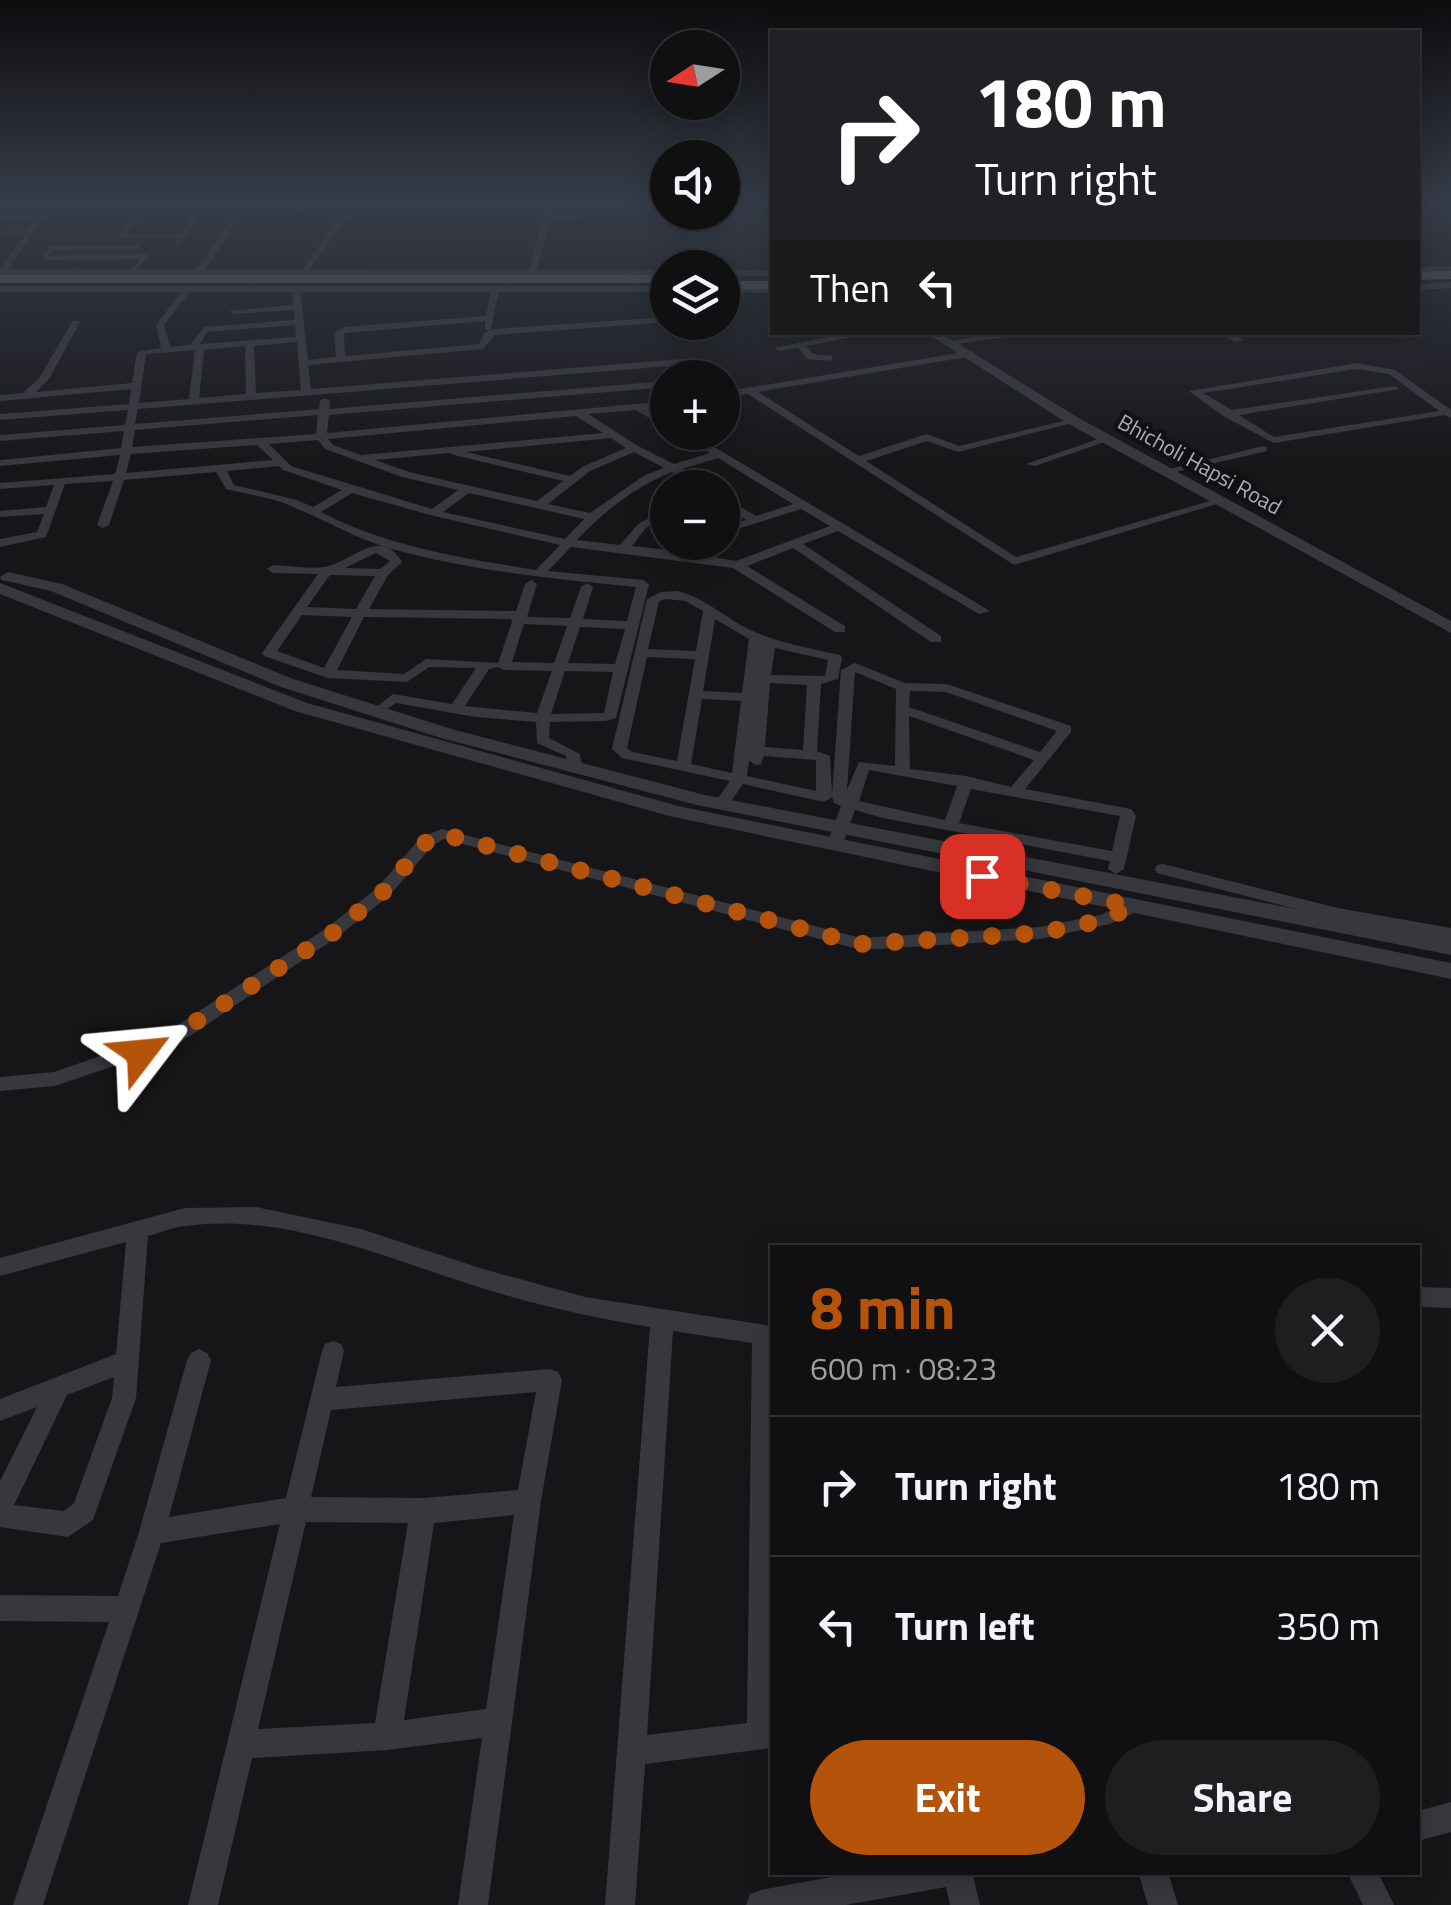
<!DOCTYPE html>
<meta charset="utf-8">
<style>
body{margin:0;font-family:"Titillium Web",sans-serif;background:#1e1e20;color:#f1f3f6;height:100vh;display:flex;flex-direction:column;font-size:38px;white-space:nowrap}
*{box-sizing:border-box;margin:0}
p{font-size:32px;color:#9c9d9f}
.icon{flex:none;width:55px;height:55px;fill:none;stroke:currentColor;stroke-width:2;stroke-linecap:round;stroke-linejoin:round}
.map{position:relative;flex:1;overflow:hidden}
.sheet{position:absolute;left:770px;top:1245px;width:650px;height:630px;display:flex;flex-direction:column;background:#101012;border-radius:0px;box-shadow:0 5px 25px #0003,0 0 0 2px #303032}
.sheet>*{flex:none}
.hud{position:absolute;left:770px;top:30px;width:650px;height:305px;border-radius:0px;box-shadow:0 5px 25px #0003,0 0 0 2px #303032;background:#202124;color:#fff;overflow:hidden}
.needle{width:65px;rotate:258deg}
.tools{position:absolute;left:650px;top:30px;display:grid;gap:20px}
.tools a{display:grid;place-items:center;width:90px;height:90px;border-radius:50%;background:#101012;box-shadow:0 5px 25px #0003,0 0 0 2px #303032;font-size:50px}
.pin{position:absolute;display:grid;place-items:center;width:85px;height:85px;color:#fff;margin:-42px;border-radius:20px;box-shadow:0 5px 15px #0006}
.me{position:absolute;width:110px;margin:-55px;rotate:61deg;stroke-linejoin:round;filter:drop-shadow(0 0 8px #0008)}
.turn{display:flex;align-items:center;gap:35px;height:210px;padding:0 40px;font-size:45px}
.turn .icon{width:130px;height:130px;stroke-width:2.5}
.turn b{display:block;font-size:70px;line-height:85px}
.then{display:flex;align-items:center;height:95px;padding:0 40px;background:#0003;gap:20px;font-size:38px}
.round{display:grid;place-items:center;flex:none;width:105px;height:105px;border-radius:52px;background:#1e1e20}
.overview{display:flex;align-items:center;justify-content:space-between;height:170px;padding:0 40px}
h1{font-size:60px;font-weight:700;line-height:75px;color:#b45309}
.action{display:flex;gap:20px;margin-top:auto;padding:20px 40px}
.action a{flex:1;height:115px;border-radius:60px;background:#b45309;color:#fff;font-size:40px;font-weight:700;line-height:115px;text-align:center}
.action a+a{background:#1e1e20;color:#f1f3f6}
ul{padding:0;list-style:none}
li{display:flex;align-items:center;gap:30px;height:140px;padding:0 40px;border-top:2px solid #303032}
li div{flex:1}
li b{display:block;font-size:38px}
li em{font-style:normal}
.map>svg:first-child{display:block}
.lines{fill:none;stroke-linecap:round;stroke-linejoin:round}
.minor{fill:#37383d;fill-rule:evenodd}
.tertiary{fill:#37383d;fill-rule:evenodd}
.trunk{fill:#5b5e65;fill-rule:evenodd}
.route{stroke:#b45309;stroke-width:18;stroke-dasharray:0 32.4}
.labels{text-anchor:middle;stroke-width:9;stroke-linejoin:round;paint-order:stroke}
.far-street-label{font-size:22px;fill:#a8adb8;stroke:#111113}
</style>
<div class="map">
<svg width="1451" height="1905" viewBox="0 0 1451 1905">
<rect width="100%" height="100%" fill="#161618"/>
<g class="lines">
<path class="minor" d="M47,202H55L4,274H0V268L24,235H0V231L27,230L36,217L0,218V214L40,213Z
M356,202H364L344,222L305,275H299L338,218Z
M547,202H555L551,215L668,209V212H671L550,219L536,273L532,275L528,273Z
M772,206V210L722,211V207Z
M301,208L304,212L241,216L201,275L194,273L236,212Z
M137,209L198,210L202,212L179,245L175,243L178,238H118ZM193,214L181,234H127L140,216Z
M140,245L137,249L54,250L50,255L149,254L134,275L130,273L140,259L45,260L41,258L51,246Z
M296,286L300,289L308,360L336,357L334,333L344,327L486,316L491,289L495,286L499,289L491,330H485V321L346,333L344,334L345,356L479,344L485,332L494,329L668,317L669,322L495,335L483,349L308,365L311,389L695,358L700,361L695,364L138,409L135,424L319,409L320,401L325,398L330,401L329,409L668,381V387L329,415L327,433L668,401V407L648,409L668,420V428L635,410L588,414L638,446L674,464L710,453L676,432H689L990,611L979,614L838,531L803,544L941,636V642H931L793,548L747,566L845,626V632H835L733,568L571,547L548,571L643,580L649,584L616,718L606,721L550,722L549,738L580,754L582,768L575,772L568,768L566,756L537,743L536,722L475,717L396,703L377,716L370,712L393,694L452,704L476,668L429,667L407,682L328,678L264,656L262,653L318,574L273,573L267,569L273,565C289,566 307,569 323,567C351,564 380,524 402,562L388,575L369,609L516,611L525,584L531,580L537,584L527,617L570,618L581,587L587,583L593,587L583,619L627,621L636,587C554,579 472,571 392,549C357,539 327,521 293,507C273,497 248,495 226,489L216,472L124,480L109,525L103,528L97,525L113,481L65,484L46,537L0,547V539L37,532L44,514L0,517V511L46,507L54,485L0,489V483L115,474L120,455L0,466V460L121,448L124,431L0,441V435L125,425L128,410L0,420V414L129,404L131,389L0,401V395L23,393L40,377L73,320L80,322L49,379L36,392L132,383L137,352L161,348L156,325L185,287L192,289L164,325L170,347L190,345L204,327L295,320L294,310L233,314L229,311L293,305L292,289ZM295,325L296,337L200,344L207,332ZM297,342L301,390L256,393L254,346ZM245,346L246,394L199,398L204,350ZM195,350L189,399L139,403L146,354ZM318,415L316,434L132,447L135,430ZM576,416L603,433L361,455L333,445L328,439ZM611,438L626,448L582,467L570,476L466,452ZM318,440L325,449L402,477L458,490L432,509L291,466L269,444ZM257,445L273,460L126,473L131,454ZM634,452L664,468L645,475L590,513L548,504L590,471ZM449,453L454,455L563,481L537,501L409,472L375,460ZM718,458L793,504L756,516L722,496V504L746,520L722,527V534L801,509L830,526L736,561L682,552L700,542H684L668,550L632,546L646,528L668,516V508L638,524L620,545L577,540C603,512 636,486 672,472L696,488H709L682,469ZM279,466L283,470L342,490L313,507L297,500L234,485L227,471ZM352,493L430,515L560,545L536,570C462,558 388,547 321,512ZM469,493L584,519L565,539L443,512ZM376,553L390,561L380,569L345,568ZM330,575L375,576L356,609L307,607ZM302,615L352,617L324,668L277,651ZM364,617L511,619L512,622L498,663L426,659L404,674L337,670ZM524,624L567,626L554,663L512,662ZM580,627L625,629L615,664L568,663ZM498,667L504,670L552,671L537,713L465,706L489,669ZM565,671L613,672L604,713L551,714Z
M690,322H699L694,329L690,326Z
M854,332H877L806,346L813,354L832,356V360L829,361L807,359L798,348L779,351L774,348Z
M1010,332H1044L948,345L943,342Z
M1218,332H1230L1243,340L1235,342Z
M970,351L973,352V356L758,392L859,456L927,434L959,446L1076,418V422L958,452L927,441L866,461L1016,557L1217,499L1227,501L1014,565L748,394L722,398V392Z
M1357,363L1395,370L1451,410V418L1444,415L1274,443L1223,416L1189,391ZM1357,369L1389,374L1439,411L1274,437L1239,415L1400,389L1395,386L1232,410L1203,393Z
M1104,437L1113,439L1035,466L1026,464Z
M1263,446L1267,447V451L1167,474L1162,471Z
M677,591C705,598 723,616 748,629C775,642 809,648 840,655L842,658L838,679L821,684L817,751L830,756L832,795L841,670L855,663L905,683L947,684L1071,726V732L1025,789L1131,809L1136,816L1124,869L1116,874L1108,869L1110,861L883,818L855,810L843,844L835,849L827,844L841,806L834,803L832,797L824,802L743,784L727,807L722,809L714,804L730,781L622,758L612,749L647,599L661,592ZM666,599L685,601L703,611L696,651L648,649L659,601ZM715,619L749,639L742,693L703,691ZM775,648L828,660L825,676L771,675ZM647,657L695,659L677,761L632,752L627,748ZM855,672L896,689L895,766L859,762L847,790ZM770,683L807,685L803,750L765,747ZM910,691L946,692L1057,731L1040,752L909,707ZM702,699L741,701L732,773L691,764ZM909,716L1034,760L1011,787L966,776L910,769ZM764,756L816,760V791L747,776L749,761L756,765L761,764ZM869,770L957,786L945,820L859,801ZM971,789L1120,816L1112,851L959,823Z
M442,829L861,938L1040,927L1100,915L1132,901L1140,907L1138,911L1110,924L1040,939L861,950L444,839L433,845L390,895L340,935L178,1044L55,1086L0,1091V1077L54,1072L164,1034L328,927L378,887L421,837Z
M1163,864L1338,908L1451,928V940L1338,920L1157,873L1155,869L1157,865Z
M256,1207L361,1229L483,1269L585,1297L772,1326V1748L645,1764L635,1905H605L650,1327C594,1318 540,1306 485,1289C389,1260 289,1212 186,1226C173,1227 160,1233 148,1236L136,1398L93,1520L68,1537L0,1527V1481L37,1407L0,1421V1399L116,1354L126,1242L0,1276V1258L185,1208ZM673,1331L752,1343L747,1723L647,1735ZM114,1377L112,1398L74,1503L64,1511L14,1505L67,1395Z
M1418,1287L1451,1288V1308L1418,1307Z
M333,1341L341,1344L344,1351L336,1387L550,1369L558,1372L562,1380L541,1501L488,1905H458L482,1738L387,1750L252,1758L218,1905H188L280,1524L161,1543L43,1905H13L109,1622L0,1621V1595L118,1596L139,1532L187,1360L191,1353L199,1349L207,1353L211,1360L169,1517L286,1498L322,1351L325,1344ZM536,1392L518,1490L423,1498L311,1497L331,1410ZM514,1515L486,1709L404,1720L434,1523ZM306,1522L408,1523L375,1723L258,1729Z
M1451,1802V1832L1418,1841V1811Z
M858,1872H972L980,1905H950L946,1887L846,1905H746L750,1894L761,1890Z
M1138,1872H1168L1178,1905H1148Z
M1347,1872H1378L1394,1905H1363Z"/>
<path class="tertiary" d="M1451,266V272L1418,273V267Z
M0,269L668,270V276L0,275Z
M722,270H772V276H722Z
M1451,282V288L1418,290V284Z
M0,286H668V292H0Z
M722,286L772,287V293L722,292Z
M925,332H939L1077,417L1451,621V633L1067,423Z
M8,572L62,584L293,679L455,730L705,795L1451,939V955L697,805L441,738L281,687L51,591L2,580L0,577Z
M0,583L307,703L678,806L1451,963V979L669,816L295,711L0,594Z"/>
<path class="trunk" d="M1451,271V279L1418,280V272Z
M0,275H668V283H0Z
M722,281H772V289H722Z"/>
</g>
<linearGradient id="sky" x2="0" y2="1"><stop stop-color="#0c0c0d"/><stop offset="0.43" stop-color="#363c48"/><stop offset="1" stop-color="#363c48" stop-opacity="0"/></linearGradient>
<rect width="1451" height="469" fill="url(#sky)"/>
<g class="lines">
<path class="route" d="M141,1053L171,1038L334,932L384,891L427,841L442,834L860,944L1040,933L1104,920L1132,906L982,876"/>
</g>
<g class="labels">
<g class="far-street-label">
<text transform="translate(1200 464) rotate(29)" y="8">Bhicholi Hapsi Road</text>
</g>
</g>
</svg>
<div class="tools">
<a><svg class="needle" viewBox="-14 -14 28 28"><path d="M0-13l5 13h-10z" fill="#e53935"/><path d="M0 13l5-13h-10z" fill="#9c9d9f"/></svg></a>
<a><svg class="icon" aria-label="sound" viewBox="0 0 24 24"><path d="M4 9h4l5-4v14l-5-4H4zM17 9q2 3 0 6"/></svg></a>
<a><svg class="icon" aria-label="layers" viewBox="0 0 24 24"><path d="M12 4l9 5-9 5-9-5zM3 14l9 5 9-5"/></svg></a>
<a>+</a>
<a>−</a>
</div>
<div class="pin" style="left:982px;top:876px;background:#d93025"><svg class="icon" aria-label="arrive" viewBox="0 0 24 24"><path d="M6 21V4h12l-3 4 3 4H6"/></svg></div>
<svg class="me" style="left:141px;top:1053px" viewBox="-20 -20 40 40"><path d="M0-17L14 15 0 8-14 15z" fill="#b45309" stroke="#fff" stroke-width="4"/></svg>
<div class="hud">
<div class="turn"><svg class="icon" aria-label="right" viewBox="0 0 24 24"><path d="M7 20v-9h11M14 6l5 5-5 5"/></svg><div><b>180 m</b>Turn right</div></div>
<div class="then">Then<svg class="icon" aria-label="left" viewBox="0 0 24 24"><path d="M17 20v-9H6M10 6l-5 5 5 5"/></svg></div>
</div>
<section class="sheet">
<div class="overview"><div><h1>8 min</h1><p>600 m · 08:23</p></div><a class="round"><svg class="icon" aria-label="close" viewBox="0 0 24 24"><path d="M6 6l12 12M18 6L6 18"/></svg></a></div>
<ul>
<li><svg class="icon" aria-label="right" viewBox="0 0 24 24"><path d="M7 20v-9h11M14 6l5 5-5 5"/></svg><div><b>Turn right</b></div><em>180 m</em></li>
<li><svg class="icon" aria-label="left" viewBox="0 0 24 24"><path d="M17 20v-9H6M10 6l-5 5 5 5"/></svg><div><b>Turn left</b></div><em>350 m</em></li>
</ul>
<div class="action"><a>Exit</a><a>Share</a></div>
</section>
</div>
